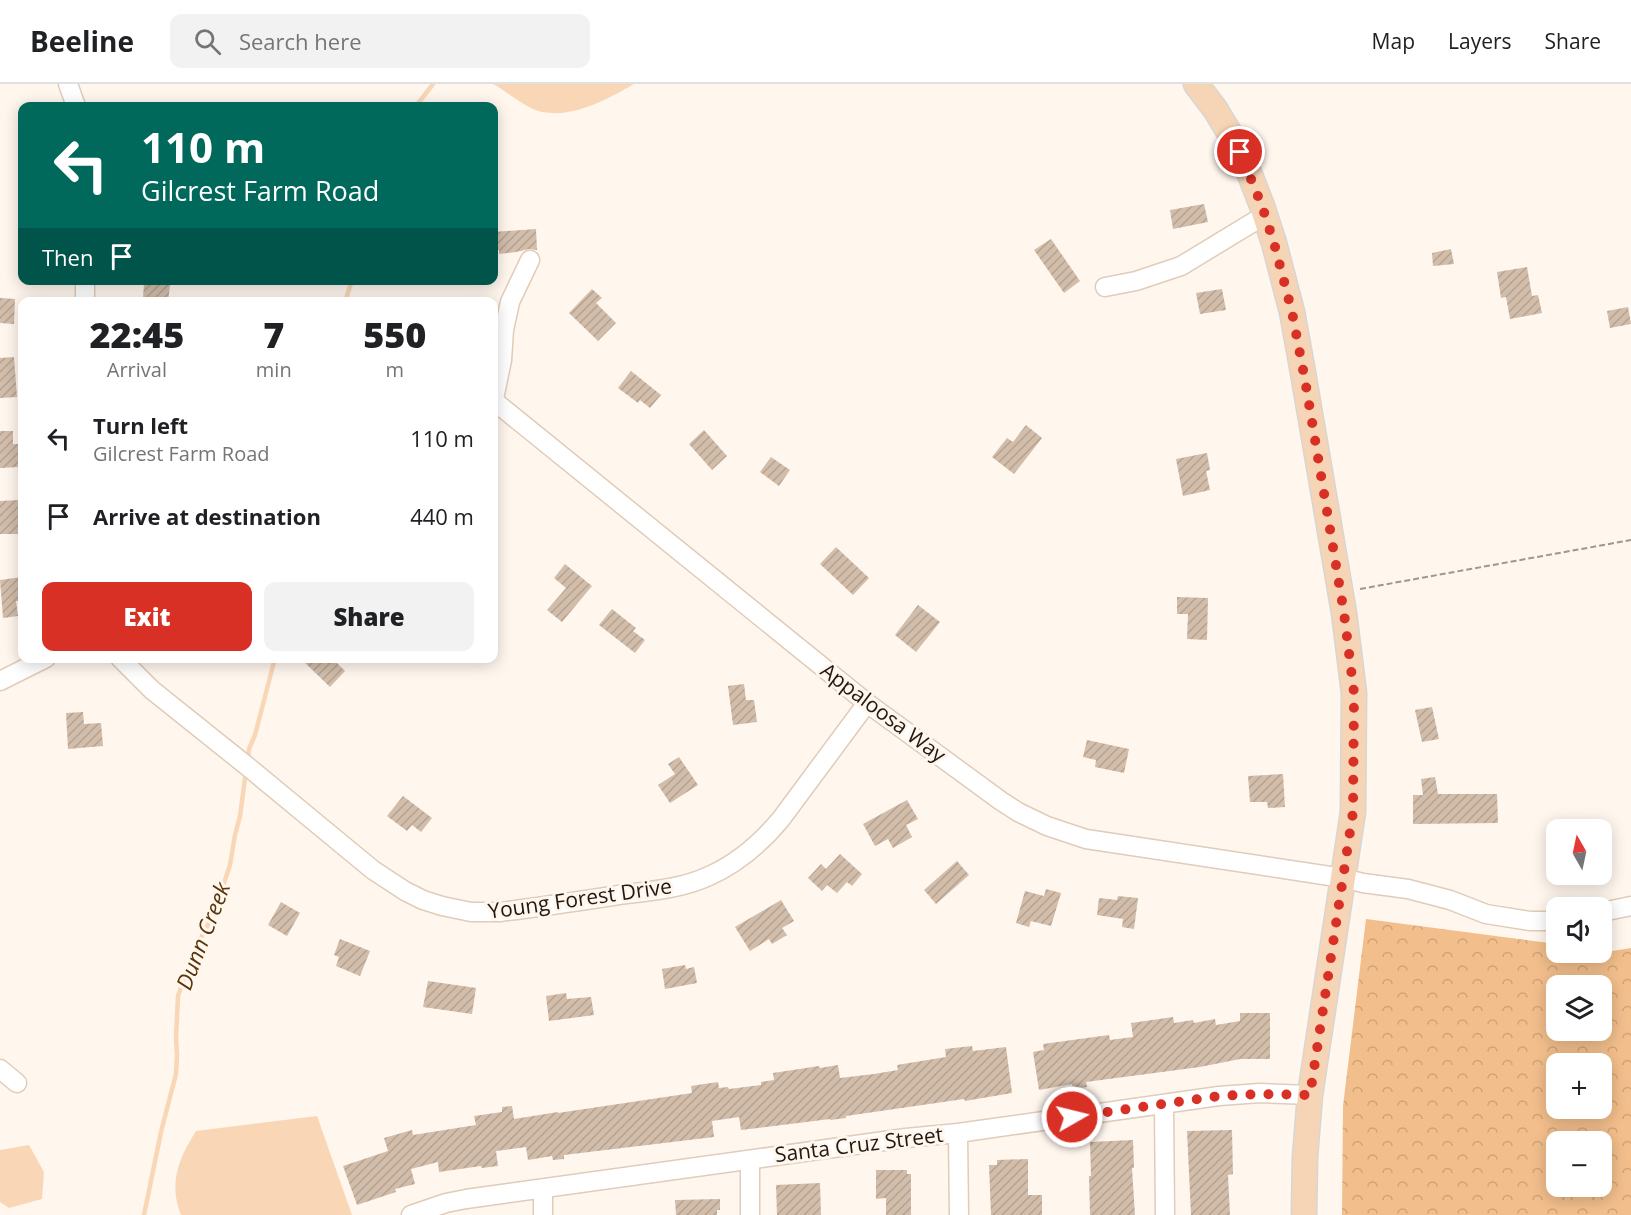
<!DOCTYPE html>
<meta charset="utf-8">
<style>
body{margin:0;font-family:"Open Sans",sans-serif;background:#f2f2f2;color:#202124;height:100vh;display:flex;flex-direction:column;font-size:22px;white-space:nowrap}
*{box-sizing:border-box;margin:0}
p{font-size:20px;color:#757577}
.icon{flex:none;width:33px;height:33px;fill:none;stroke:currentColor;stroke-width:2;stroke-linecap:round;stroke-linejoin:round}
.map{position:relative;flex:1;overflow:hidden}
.sheet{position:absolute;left:18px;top:213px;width:480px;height:366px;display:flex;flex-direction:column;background:#fff;border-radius:12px;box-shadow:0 3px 15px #0003}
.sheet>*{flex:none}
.hud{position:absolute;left:18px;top:18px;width:480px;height:183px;border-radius:12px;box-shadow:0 3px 15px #0003;background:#00695c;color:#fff;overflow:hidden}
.needle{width:39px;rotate:351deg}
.fabs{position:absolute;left:1546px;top:735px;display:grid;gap:12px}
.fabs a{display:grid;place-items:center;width:66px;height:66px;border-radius:12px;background:#fff;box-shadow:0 3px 15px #0003;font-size:30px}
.pin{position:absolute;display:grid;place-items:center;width:51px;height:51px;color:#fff;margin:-26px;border:3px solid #fff;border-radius:50%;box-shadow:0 2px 6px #0007}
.me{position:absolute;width:66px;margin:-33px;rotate:82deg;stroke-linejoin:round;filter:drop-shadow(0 0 4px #0008)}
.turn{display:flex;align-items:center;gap:21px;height:126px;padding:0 24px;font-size:27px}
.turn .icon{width:78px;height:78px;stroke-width:2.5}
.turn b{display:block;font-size:42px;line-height:51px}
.then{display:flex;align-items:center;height:57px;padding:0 24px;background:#0003;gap:12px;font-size:22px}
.eta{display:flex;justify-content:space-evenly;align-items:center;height:102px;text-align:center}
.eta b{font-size:36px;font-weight:800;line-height:42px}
.action{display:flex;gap:12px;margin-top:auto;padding:12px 24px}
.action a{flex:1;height:69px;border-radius:12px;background:#d93025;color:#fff;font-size:24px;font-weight:800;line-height:69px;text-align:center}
.action a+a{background:#f2f2f2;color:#202124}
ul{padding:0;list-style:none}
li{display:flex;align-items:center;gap:18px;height:78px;padding:0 24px}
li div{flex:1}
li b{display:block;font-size:22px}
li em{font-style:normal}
header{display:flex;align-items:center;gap:36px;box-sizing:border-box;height:84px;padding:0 30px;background:#fff;border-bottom:2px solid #e0e0e0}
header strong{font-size:28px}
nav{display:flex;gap:33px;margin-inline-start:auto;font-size:21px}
.search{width:420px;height:54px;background:#f2f2f2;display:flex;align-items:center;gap:15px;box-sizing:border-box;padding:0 21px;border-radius:12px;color:#757577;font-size:22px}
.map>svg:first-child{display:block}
.forest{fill:url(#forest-crowns);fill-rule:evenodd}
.water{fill:#f9d6b5}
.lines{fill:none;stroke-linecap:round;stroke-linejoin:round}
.stream{stroke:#f9d6b5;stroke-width:4.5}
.building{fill:url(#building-hatch)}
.minor-casing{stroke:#e0ccb8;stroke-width:21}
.major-casing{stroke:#d7d6d4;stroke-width:27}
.path{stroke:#9f978f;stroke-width:2;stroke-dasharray:6 3;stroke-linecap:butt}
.minor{stroke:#fff;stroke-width:18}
.major{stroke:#f5d5b6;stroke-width:24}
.route{stroke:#d93025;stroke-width:10;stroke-dasharray:0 18}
.labels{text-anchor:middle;stroke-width:6;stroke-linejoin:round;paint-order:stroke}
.street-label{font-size:21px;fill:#201912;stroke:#fff6ee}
.water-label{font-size:22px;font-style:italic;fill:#593508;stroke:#fff6ee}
</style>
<header>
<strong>Beeline</strong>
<div class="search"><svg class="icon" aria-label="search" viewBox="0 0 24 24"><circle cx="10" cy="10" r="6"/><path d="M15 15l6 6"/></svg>Search here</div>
<nav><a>Map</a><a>Layers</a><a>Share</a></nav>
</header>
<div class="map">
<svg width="1631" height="1131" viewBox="0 0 1631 1131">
<defs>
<pattern id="forest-crowns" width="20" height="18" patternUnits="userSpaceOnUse" patternTransform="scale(1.5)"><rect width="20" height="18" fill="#f2be8b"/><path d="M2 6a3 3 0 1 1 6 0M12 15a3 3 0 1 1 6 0" fill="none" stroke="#cfa377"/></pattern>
<pattern id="building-hatch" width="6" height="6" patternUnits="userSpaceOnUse" patternTransform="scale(1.5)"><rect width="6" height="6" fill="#d2bdaa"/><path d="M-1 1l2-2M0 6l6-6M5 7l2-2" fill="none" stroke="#b4a291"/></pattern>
</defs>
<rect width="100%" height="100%" fill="#fff6ee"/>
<path class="forest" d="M1366,835L1557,860V868H1602V866L1612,867L1631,864V1131H1342L1343,1022ZM1557,902H1602V946H1557ZM1557,980H1602V1024H1557ZM1557,1058H1602V1102H1557Z"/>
<path class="water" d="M493,0H634C608,15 574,34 542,28C526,25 508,8 493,0Z
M317,1032L352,1131H181C168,1099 179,1074 196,1047Z
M29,1061L44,1088L42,1115L9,1124L0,1118V1066Z"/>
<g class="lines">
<path class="stream" d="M416,22L433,0
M345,218L352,196
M248,676L249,665L255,651L275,574
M144,1131L161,1048L176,990L177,971L176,954L178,912L193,869L214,829L230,781L235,751L240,732L246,687"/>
</g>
<path class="building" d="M1204,120L1208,138L1173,145L1170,126Z
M536,145L537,166L529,165L516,168L499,170V166H494V148Z
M1051,155L1080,197L1064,209L1034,166Z
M1451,165L1454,180L1433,182L1432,169Z
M1527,183L1532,212L1538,211L1542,229L1510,235L1506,213L1501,214L1497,188Z
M144,199L170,201L168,218H147L148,214H143Z
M592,205L602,214L596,219L616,239L598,257L569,229Z
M1222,205L1226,226L1200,230L1196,209Z
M0,214L15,215L14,240L0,239Z
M1628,223L1631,240L1610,244L1607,227Z
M14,273L17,313L0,314V274Z
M631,287L661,311L650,324L640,316L638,319L618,304Z
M1026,341L1042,354L1014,390L992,373L1007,354L1013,358Z
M704,346L727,372L712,386L689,360Z
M0,347H13V360H18L19,365H22V379H18L19,383L0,384Z
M1207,369L1210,386L1206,387L1210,406L1183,412L1176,375Z
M771,373L790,386L779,402L760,388Z
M20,416V433H22V450H0V417Z
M836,463L869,494L853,511L820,480Z
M565,480L592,502L562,538L547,526L566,504L554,494Z
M22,493V517H16L18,532L3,534L0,496Z
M1177,513L1208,514L1207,556L1187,555L1188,530H1177Z
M918,521L940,538L916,568L895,551Z
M612,525L636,544L633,547L645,556L635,569L599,541Z
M300,574H332L345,587L330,603Z
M744,600L746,616H754L757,638L733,641L728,602Z
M1432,623L1439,655L1422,658L1415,626Z
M83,628L84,640L101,639L103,662L68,665L66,629Z
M1087,656L1129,665L1124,689L1095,683L1096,676L1083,673Z
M679,673L698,701L670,719L658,701L675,690L668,680Z
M1283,690L1285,723L1268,724L1267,718H1250L1248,692Z
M1435,693L1438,710H1497L1498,739L1413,740V711H1423L1421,695Z
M403,712L432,734L421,748L412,741L407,747L387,732Z
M907,716L918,735L906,741L912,753L893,764L888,755L875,762L863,740Z
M840,770L862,790L852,802L847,798L837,809L827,801L822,807L808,794L821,780L826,785Z
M957,777L969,791L936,820L924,806Z
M1046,805L1061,809L1051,842L1031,837L1029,843L1016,839L1025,807L1044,812Z
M1118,812L1138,814L1134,845L1122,843L1123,835L1097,831L1099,814L1117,816Z
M781,816L794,837L782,844L787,851L772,860L769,855L750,867L735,843Z
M281,818L300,829L287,852L268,841Z
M340,855L370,867L360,892L336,882L339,873L334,871Z
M685,881L686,885L694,883L697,899L665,905L662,885Z
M428,897L476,904L472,930L423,923Z
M566,909L567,915L591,913L594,931L549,937L546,912Z
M1240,929H1270V975H1240L1200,983L1086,998L1087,1003L1073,1005L1072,1000L1039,1006L1033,968L1044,966L1043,960L1109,951L1110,956L1133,953L1131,939L1173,933L1174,939L1193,936L1194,939L1215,935L1216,941L1240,937Z
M972,962L973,967L1006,963L1012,1009L965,1017L964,1015L846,1032V1034L830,1036V1035L741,1046L739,1033L712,1037L714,1053L564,1071V1075L553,1076L552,1072L528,1076L526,1063L496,1067L498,1082L482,1084L481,1082L439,1088L438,1078L411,1085L415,1100L395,1105L396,1108L357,1121L343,1082L388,1067L384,1054L412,1046L413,1051L476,1041L474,1032L502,1028V1023L512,1022L514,1035L558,1028V1029L692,1009L691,1002L718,998L719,1004L728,1003L729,1005L761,1001V998L774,996L773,989L819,982L820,984L838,981L840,994L874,990L898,986L897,981L946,973L945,965Z
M1232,1046L1233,1090L1228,1091L1230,1131H1191L1187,1047Z
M1133,1056L1134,1084H1132L1135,1131H1090L1089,1092H1091L1090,1058Z
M1028,1075V1111H1042V1131H991L989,1081H997V1076Z
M876,1086H907V1090H911V1131H886V1114L876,1115Z
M820,1099L821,1131H777L776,1101Z
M720,1115V1126H717V1131H676L675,1116Z"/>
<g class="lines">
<g class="minor-casing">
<path id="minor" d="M68,0L76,22
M1105,203L1136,197L1181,182L1265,131
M85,218V196
M494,315L502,276L504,246L510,218L530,176
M494,317L867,619L1001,717L1018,728L1047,742L1086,755L1343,794L1363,799L1408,805L1450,816L1486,830L1530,837H1557
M120,574L152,606L247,682L373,786L405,807L423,816L442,822L471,828H500C540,823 580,817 619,811C650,807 681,805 709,792C738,779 761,759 781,735L867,619
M0,597L46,574
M1602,828L1631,822
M0,985L17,999
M1164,1020L1165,1131
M958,1049L959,1131
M750,1076V1131
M543,1105V1131
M411,1131L446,1119L466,1115L906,1054L958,1049L1219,1012L1260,1009L1310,1011"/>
</g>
<g class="major-casing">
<path id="major" d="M1196,0L1215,25L1232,53L1247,83L1262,122L1274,159L1292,228L1302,283L1344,529L1354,609L1353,728L1310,1011L1305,1073L1304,1131"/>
</g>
<path class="path" d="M1360,505L1631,456"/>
<use href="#minor" class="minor"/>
<use href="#major" class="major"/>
</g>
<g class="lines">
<path class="route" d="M1072,1033L1219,1012L1260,1010L1310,1011L1353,728L1354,609L1344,529L1305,296L1292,228L1274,159L1262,122L1240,68"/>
</g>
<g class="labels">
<g class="street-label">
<text transform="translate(883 629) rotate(37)" y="7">Appaloosa Way</text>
<text transform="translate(580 815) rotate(-8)" y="7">Young Forest Drive</text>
<text transform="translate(859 1061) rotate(-7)" y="7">Santa Cruz Street</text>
</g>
<g class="water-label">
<text transform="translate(203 852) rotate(-69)" y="8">Dunn Creek</text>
</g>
</g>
</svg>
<div class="fabs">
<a><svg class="needle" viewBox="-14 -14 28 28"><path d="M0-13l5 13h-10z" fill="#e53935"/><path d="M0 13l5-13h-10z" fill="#757577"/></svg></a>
<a><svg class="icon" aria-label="sound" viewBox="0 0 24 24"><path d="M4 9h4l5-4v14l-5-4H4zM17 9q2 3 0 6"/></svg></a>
<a><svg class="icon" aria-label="layers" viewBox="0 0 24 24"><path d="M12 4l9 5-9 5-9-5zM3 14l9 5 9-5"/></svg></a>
<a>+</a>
<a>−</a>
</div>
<div class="pin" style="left:1240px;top:68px;background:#d93025"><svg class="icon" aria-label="arrive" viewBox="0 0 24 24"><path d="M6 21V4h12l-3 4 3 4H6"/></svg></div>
<svg class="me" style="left:1072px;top:1033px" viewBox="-20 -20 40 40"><circle r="17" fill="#d93025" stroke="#fff" stroke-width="3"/><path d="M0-11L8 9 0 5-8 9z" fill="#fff"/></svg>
<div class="hud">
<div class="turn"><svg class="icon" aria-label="left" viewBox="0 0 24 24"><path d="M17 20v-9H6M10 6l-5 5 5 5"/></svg><div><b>110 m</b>Gilcrest Farm Road</div></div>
<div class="then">Then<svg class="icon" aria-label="arrive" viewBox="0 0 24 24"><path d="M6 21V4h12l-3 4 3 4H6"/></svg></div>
</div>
<section class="sheet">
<div class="eta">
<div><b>22:45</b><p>Arrival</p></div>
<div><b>7</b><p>min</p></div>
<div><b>550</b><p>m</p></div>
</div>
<ul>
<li><svg class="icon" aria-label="left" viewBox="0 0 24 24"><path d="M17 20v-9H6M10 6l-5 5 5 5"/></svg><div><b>Turn left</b><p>Gilcrest Farm Road</p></div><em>110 m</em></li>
<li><svg class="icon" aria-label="arrive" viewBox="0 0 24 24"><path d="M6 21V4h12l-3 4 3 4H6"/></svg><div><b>Arrive at destination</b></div><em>440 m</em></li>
</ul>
<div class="action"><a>Exit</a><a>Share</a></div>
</section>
</div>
